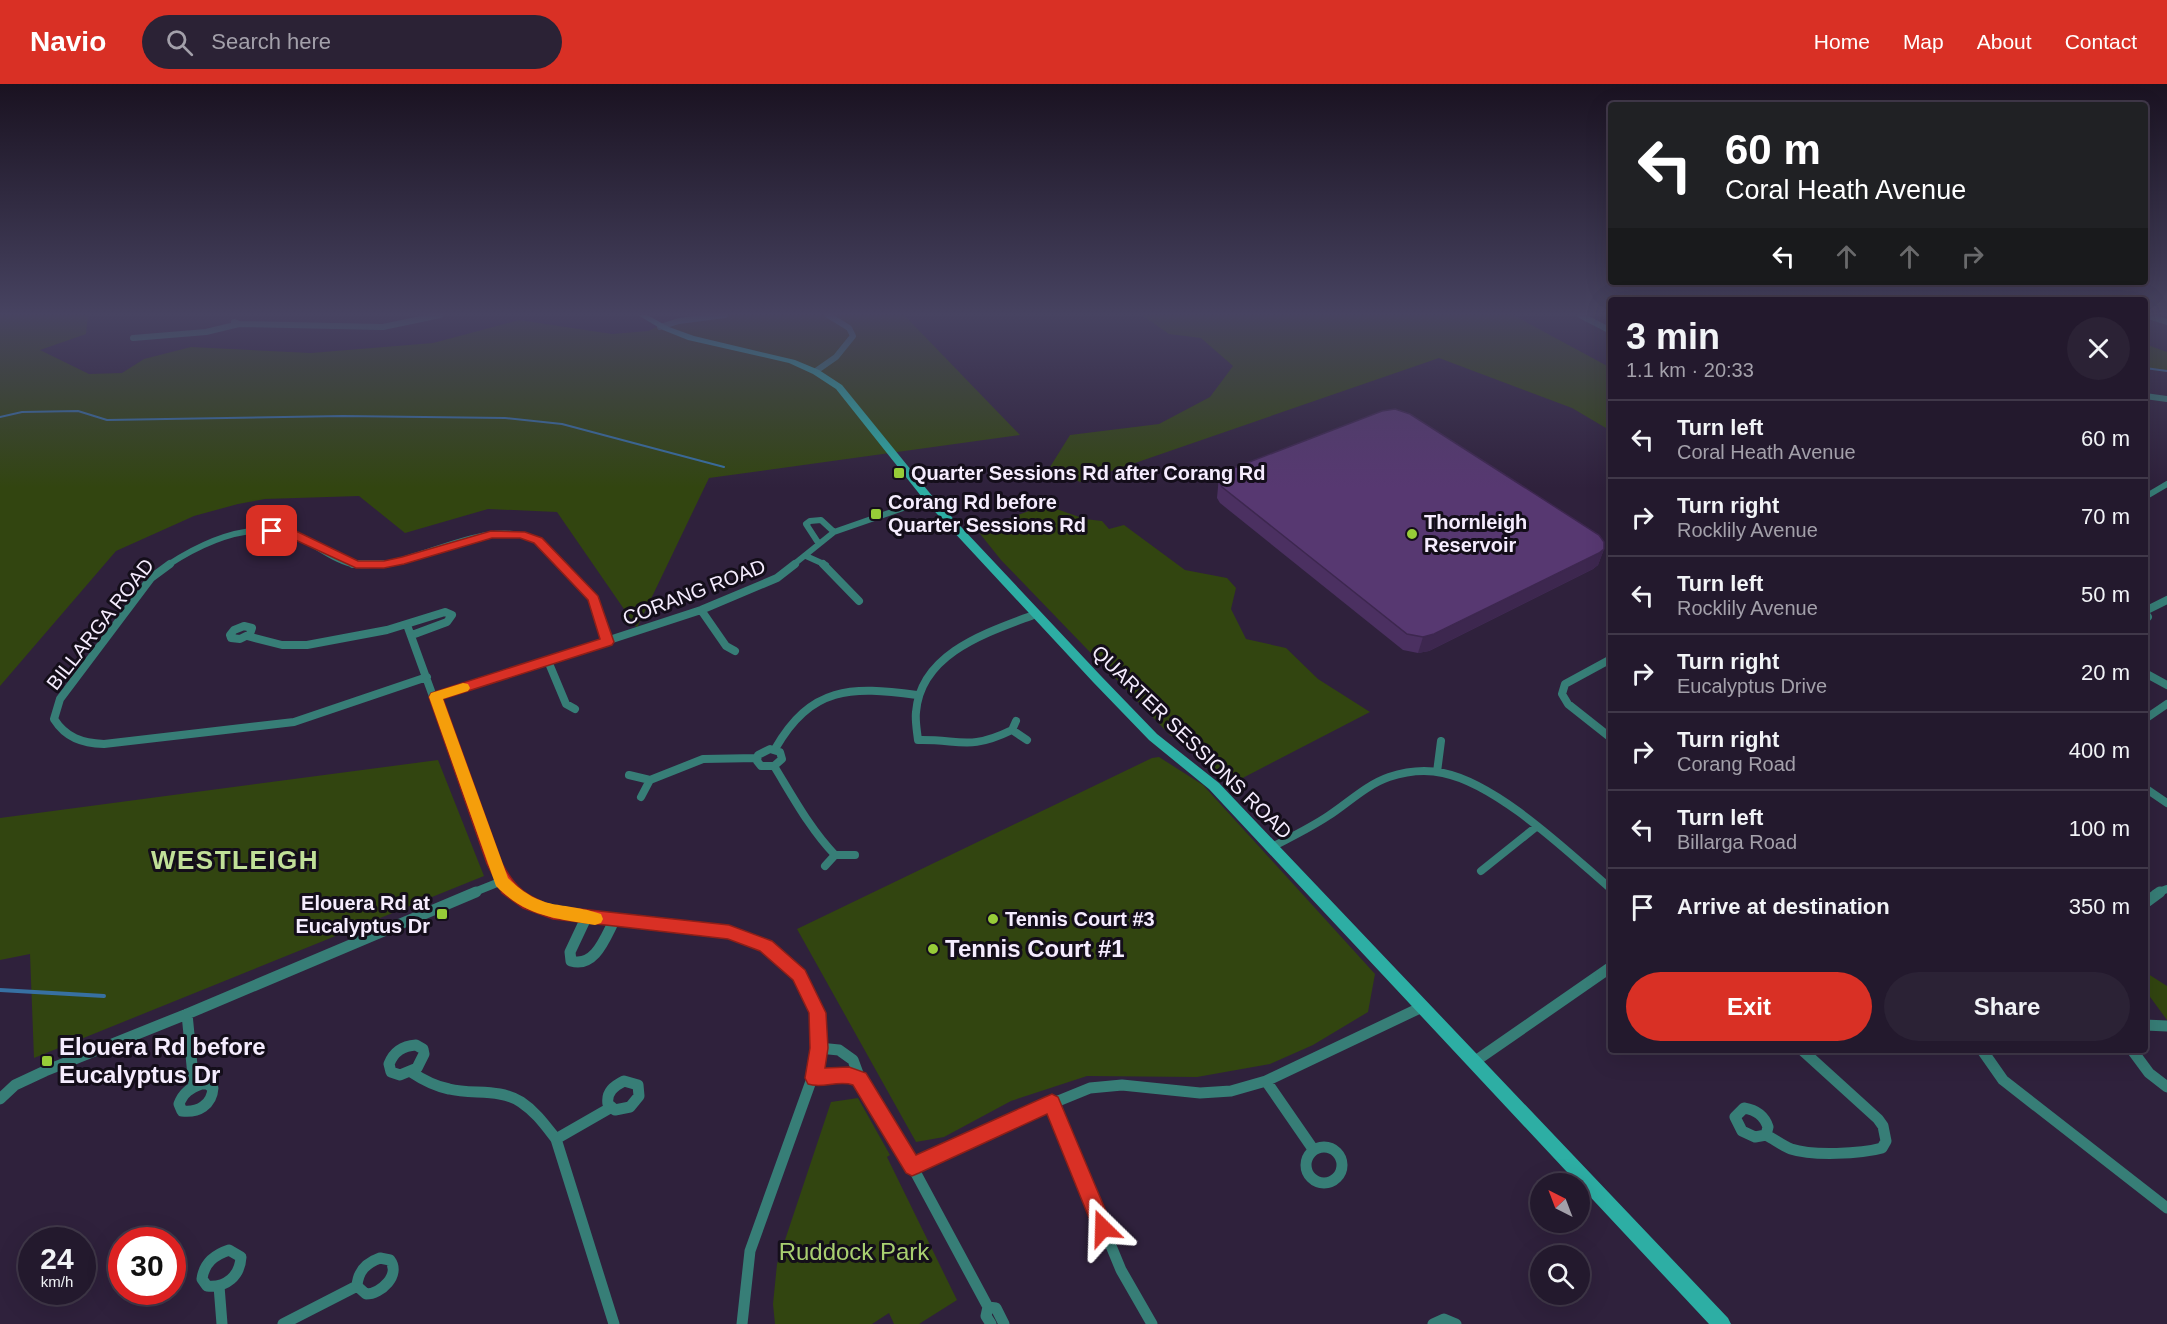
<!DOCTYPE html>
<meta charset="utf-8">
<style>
body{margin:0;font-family:Arial,sans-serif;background:#2b2235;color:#f1f3f6;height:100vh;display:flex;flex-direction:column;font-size:22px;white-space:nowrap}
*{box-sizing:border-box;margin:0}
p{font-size:20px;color:#a3a0aa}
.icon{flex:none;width:33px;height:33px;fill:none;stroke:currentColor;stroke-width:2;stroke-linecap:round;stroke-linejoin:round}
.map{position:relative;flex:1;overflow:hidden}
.panel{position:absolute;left:1608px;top:213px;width:540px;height:756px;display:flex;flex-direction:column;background:#23192d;border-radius:6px;box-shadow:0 6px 24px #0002,0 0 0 2px #403849}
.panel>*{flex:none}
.banner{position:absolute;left:1608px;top:18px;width:540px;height:183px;border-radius:6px;box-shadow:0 6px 24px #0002,0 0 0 2px #403849;background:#202124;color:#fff;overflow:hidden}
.needle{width:39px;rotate:318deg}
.buttons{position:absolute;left:1530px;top:1089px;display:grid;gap:12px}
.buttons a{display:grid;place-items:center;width:60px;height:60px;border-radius:50%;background:#23192d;box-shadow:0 6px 24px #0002,0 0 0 2px #403849;font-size:30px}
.speed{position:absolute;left:18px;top:1143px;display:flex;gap:12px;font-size:30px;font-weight:700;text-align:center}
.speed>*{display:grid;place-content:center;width:78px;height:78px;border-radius:50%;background:#23192d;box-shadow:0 6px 24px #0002,0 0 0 2px #403849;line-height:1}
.speed small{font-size:15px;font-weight:400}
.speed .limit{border:9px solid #d22;background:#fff;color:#111}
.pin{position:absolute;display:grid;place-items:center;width:51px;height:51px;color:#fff;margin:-26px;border-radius:12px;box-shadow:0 3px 9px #0006}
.me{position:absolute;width:66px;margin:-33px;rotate:338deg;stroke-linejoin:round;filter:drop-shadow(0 0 4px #0008)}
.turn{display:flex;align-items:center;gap:21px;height:126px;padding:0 18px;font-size:27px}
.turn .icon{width:78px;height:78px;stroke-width:2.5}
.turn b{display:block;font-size:42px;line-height:51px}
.lanes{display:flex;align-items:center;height:57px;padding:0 18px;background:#0003;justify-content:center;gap:30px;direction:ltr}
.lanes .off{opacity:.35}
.round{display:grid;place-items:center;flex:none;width:63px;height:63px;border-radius:32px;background:#2b2235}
.head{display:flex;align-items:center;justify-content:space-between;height:102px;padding:0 18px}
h1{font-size:36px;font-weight:700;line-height:45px}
.button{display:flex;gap:12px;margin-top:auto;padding:12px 18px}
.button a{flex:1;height:69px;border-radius:36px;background:#d93025;color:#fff;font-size:24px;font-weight:700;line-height:69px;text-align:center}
.button a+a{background:#2b2235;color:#f1f3f6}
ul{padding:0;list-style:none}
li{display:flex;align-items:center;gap:18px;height:78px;padding:0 18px;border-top:2px solid #403849}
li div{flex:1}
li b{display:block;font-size:22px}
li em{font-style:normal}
header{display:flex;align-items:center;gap:36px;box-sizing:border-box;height:84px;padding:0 30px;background:#d93025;color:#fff}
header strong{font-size:28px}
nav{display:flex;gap:33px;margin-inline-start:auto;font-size:21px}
.search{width:420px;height:54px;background:#2b2235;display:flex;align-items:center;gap:15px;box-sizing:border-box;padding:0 21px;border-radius:33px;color:#a3a0aa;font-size:22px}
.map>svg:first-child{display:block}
.green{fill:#324510}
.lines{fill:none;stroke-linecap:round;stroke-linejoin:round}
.stream-far1{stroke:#3770a2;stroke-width:2}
.stream{stroke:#3770a2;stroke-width:4}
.minor-far2{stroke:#377e77;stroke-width:6}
.minor-far1{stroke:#377e77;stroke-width:8}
.minor{stroke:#377e77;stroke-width:11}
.secondary{fill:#2daea4;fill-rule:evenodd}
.wall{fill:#4b3061}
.shaded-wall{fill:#3d274f}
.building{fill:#573871;stroke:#3d274f;stroke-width:1.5}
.route{fill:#d93025;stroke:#8d1f18;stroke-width:1.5}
.slow{fill:#f59e0b}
.poi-dot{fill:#97cc38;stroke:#140e1a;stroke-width:2}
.labels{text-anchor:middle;stroke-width:6;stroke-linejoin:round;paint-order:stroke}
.poi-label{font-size:20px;font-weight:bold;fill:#f5ecfe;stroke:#140e1a;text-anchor:start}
.street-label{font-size:20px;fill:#f5ecfe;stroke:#140e1a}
.near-poi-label{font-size:24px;font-weight:bold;fill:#f5ecfe;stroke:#140e1a;text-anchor:start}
.near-park-label{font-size:24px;fill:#a8cf70;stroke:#140e1a}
.district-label{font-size:26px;font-weight:bold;letter-spacing:1.5px;fill:#c1e098;stroke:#140e1a}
</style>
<header>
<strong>Navio</strong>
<div class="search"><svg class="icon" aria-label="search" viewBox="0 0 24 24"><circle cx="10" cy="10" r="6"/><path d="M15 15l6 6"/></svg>Search here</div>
<nav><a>Home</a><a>Map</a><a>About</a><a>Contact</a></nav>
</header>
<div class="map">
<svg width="2167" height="1240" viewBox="0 0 2167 1240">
<rect width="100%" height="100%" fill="#2f213c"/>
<path class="green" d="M0,231H88L86,250L40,266L89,290L122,289L144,275L191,263L311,269L433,259L519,236L612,250L648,247L663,240L710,231H904L1020,351L709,394L637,544L557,428L488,425L405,449L359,412L265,415L238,420L194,432L116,467L0,602Z
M1142,231H1513L1611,284V347L1572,324L1439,274L1080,398L1050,383L1070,351L1159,340L1210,313L1233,282L1201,254L1169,250Z
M2145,260L2167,268V288L2145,285Z
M1045,421L1085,435L1102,437L1109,445L1124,441L1185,486L1227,494L1236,504L1231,525L1246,555L1286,564L1318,595L1370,628L1233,699L1169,650L1001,476L977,446Z
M1159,673L1203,701L1375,890L1368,928L1313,961L1270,980L1197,993L1087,992L1011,1017L944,1053L916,1058L797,845L1152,674Z
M438,676L484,792L34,974L30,870L0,876V734Z
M2145,888L2167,902V936L2145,906Z
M858,1014L890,1071L887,1073L957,1216L919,1240H894L889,1229L872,1240H775L773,1220L777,1180L831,1018Z"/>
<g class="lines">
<path class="stream-far1" d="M2145,284L2167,287
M0,333L22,328L78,327L107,336L343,332L505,334L562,340L724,383"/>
<path class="stream" d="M0,906L104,912"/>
<path class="minor-far2" d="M1580,231L1611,247
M2145,231L2167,238
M234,238L239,240L383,243L440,231
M660,243L679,237L725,231
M133,254L206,248L239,240
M816,287L836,273L853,252L849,244L828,231
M2145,312L2167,315
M2145,413L2167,400
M819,460L806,440L810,437L821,436L834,448
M806,472L826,481
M168,481C205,457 256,434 301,454C319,463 338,479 358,481C416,486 481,431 537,456C547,461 555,473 563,481
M793,481L834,448L929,415"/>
<path class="minor-far1" d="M170,480L151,494L60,615L54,635C66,654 82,659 104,660L294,638L427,593
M353,480H383
M562,480L593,514L607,558
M823,480L859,517
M701,526L726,562L735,567
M2145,527L2167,516
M2145,529L2148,533L2145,536
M407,541L494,780L504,799L514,809
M244,542L252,544L250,550L240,555L231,554L230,551L234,546Z
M247,552L282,561H307L387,546L445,528L452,531L447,538L412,551
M1611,575L1565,600L1562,610L1568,620L1611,654
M548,577L566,620L575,625
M2145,589L2167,601
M435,613L701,526L777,494L795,480
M2145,635L2167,620
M1016,637L1012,646C969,667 960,655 918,656C917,647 915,637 916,628C921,568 989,548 1036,530
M1012,646L1027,656
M770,665L780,668L782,675L774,682H761L757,677L758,671Z
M775,665C811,602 851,602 917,611
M774,682C793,713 810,745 835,771H855
M1437,688L1441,657
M629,691L650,696L703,675L757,674
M2145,704L2167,719
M641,713L650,696
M1272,763C1291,753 1310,744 1328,732C1348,719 1366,701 1389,693C1407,687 1425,685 1443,689C1498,700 1569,769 1611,805
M825,782L835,771
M1481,787L1536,743
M472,809L502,797
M2156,809L2167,805"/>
<path class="minor" d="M513,808L533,821L553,828C586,834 619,837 653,840C677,842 701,843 725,848C797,863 828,916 815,986L750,1167L742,1240
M2145,819L2160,808
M586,834L570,868L571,877C595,884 605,854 614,837
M187,930L194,1002
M2145,941L2167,942
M416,961L423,965L424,970L417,984L400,991L391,988L389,980C394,967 403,962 416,961Z
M819,964L839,966L853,976L860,995L912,1082L988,1223L986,1232L991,1240
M1982,966L2003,996L2167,1124
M2132,966L2149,989L2167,1003
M1474,978L1611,883
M411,988C423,996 434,1002 449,1005C473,1011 499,1004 521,1018C536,1028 545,1041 556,1055L614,1240
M814,994L849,991L860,995
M624,997L638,1001L639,1012L630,1023L615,1026L608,1020C606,1008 614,1002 624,997Z
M1266,997L1313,1065
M201,1000H207L213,1004C212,1021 198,1029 182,1027L179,1020C183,1009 190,1004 201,1000Z
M0,1015L15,1001L45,987L187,930L476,808
M1052,1019L1121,1186L1152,1240
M1744,1024C1756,1026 1764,1031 1768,1043L1766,1051L1755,1053L1742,1047L1735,1033Z
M1766,1051C1774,1055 1783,1062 1791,1065C1812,1072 1861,1070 1882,1064L1886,1057L1883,1042L1878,1035L1802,966
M556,1055L610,1024
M1306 1081a18 18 0 1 1 36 0a18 18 0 1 1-36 0Z
M912,1082L1014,1035L1090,1004L1122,1001L1200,1009L1231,1007L1266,997L1422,923
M229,1166L241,1173C240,1192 226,1204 207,1202L202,1195C204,1179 214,1171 229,1166Z
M380,1174L390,1176C401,1191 381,1210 366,1210L357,1202C358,1187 366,1179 380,1174Z
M219,1202L222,1240
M988,1223L996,1224L1004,1240
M283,1240L357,1202
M1433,1240L1444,1235L1456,1240"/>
<path class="secondary" d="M638,231H647L669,243L694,252L795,276L819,286L842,301L933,413L1101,592L1157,650L1219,699L1728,1234L1731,1240H1709L1209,705L1149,656L1093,598L925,417L836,305L813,290L789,279L688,256L663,246Z"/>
</g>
<path class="wall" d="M1219,392L1604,465L1598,481L1593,485L1429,567L1418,569L1403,566L1220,419L1217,414Z"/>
<path class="shaded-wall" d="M1604,465L1598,481L1593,485L1429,567L1418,569L1423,553Z"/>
<path class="building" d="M1395,325L1410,330L1599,451L1604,458V465L1599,469L1434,550L1423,553L1407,550L1222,403L1219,398V392L1226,387L1382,327Z"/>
<linearGradient id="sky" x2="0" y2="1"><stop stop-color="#1a1221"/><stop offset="0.57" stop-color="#474361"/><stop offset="1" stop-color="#474361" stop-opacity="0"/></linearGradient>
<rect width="2167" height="404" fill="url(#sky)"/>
<path class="route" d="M272,443L296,447L358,477H384L402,473L491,447L525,448L542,454L598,512L614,558L612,561L443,615L502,779C515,804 526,812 553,822L729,841L772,857L805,886L826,929L828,964L825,984L849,983L866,989L916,1071L1045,1013L1052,1010L1058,1013L1113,1144L1110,1151L1103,1154L1096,1151L1047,1030L919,1089L912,1092L906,1089L853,1001C838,996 822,1005 808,1000L805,994L810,964L809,929L793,896L760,867L728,855L553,835L523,824L502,809L487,780L429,613L431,609L600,555L588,516L534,459L520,454H492L404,480L384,484H356L289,453L268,449L266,447Z"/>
<path class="slow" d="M463,599L468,600L470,604L468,607L443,615L508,794C544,829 560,816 601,830L603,835L601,839L595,841C554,834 527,833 496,802L429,613L431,609Z"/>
<g class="poi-dot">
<rect x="893" y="383" width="12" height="12" rx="3"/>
<rect x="870" y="424" width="12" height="12" rx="3"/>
<circle cx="1412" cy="450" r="6"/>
<rect x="436" y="824" width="12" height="12" rx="3"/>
<circle cx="993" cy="835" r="6"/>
<circle cx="933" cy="865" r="6"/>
<rect x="41" y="971" width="12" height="12" rx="3"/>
</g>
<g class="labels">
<g class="poi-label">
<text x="911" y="396">Quarter Sessions Rd after Corang Rd</text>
<text x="888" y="425">Corang Rd before<tspan x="888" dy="23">Quarter Sessions Rd</tspan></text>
<text x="1424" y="445">Thornleigh<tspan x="1424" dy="23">Reservoir</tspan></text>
<text x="430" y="826" text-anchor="end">Elouera Rd at<tspan x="430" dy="23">Eucalyptus Dr</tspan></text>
<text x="1005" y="842">Tennis Court #3</text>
</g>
<g class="street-label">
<text transform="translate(694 508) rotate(-21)" y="7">CORANG ROAD</text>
<text transform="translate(100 540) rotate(-52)" y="7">BILLARGA ROAD</text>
<text transform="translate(1192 658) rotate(44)" y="7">QUARTER SESSIONS ROAD</text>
</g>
<g class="near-poi-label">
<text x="945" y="873">Tennis Court #1</text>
<text x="59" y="971">Elouera Rd before<tspan x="59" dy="28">Eucalyptus Dr</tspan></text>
</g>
<g class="near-park-label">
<text x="854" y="1176">Ruddock Park</text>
</g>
<g class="district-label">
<text x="235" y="785">WESTLEIGH</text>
</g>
</g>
</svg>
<div class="buttons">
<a><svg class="needle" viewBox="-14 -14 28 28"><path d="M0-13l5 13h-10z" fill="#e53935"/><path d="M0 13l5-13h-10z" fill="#a3a0aa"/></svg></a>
<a><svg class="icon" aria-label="search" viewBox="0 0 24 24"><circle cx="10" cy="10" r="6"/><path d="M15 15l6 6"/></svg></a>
</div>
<div class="speed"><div>24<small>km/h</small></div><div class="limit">30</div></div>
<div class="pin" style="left:272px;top:447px;background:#d93025"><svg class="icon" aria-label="arrive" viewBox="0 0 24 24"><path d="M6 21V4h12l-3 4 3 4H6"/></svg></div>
<svg class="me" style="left:1103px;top:1144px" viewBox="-20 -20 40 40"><path d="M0-17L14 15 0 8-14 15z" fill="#d93025" stroke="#fff" stroke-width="4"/></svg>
<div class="banner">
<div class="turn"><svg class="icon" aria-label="left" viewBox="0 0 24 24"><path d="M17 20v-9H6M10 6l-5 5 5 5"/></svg><div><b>60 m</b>Coral Heath Avenue</div></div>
<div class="lanes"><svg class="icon" aria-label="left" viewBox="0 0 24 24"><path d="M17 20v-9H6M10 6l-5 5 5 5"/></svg><svg class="icon off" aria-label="ahead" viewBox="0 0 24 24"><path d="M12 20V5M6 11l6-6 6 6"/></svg><svg class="icon off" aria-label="ahead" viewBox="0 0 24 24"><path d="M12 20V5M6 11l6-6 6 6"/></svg><svg class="icon off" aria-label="right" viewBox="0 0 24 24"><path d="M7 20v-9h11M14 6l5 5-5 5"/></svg></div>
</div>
<section class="panel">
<div class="head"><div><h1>3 min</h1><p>1.1 km · 20:33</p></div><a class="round"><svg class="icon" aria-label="close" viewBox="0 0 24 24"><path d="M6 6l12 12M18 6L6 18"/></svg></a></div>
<ul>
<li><svg class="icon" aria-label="left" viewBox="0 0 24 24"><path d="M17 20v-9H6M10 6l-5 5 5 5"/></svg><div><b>Turn left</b><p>Coral Heath Avenue</p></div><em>60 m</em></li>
<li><svg class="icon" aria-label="right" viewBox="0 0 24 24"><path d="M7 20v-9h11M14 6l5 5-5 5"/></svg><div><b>Turn right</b><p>Rocklily Avenue</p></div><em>70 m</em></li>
<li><svg class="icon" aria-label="left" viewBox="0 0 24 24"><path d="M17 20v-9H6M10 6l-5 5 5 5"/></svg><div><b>Turn left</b><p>Rocklily Avenue</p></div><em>50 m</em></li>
<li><svg class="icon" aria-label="right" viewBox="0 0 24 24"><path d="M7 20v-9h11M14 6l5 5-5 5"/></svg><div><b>Turn right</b><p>Eucalyptus Drive</p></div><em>20 m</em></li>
<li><svg class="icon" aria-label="right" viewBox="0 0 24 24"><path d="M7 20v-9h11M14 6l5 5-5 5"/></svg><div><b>Turn right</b><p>Corang Road</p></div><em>400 m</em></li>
<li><svg class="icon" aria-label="left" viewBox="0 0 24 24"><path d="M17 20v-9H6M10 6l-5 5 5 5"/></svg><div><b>Turn left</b><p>Billarga Road</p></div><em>100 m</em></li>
<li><svg class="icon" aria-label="arrive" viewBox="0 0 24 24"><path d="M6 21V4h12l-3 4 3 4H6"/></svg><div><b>Arrive at destination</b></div><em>350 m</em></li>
</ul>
<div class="button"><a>Exit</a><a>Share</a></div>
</section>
</div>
